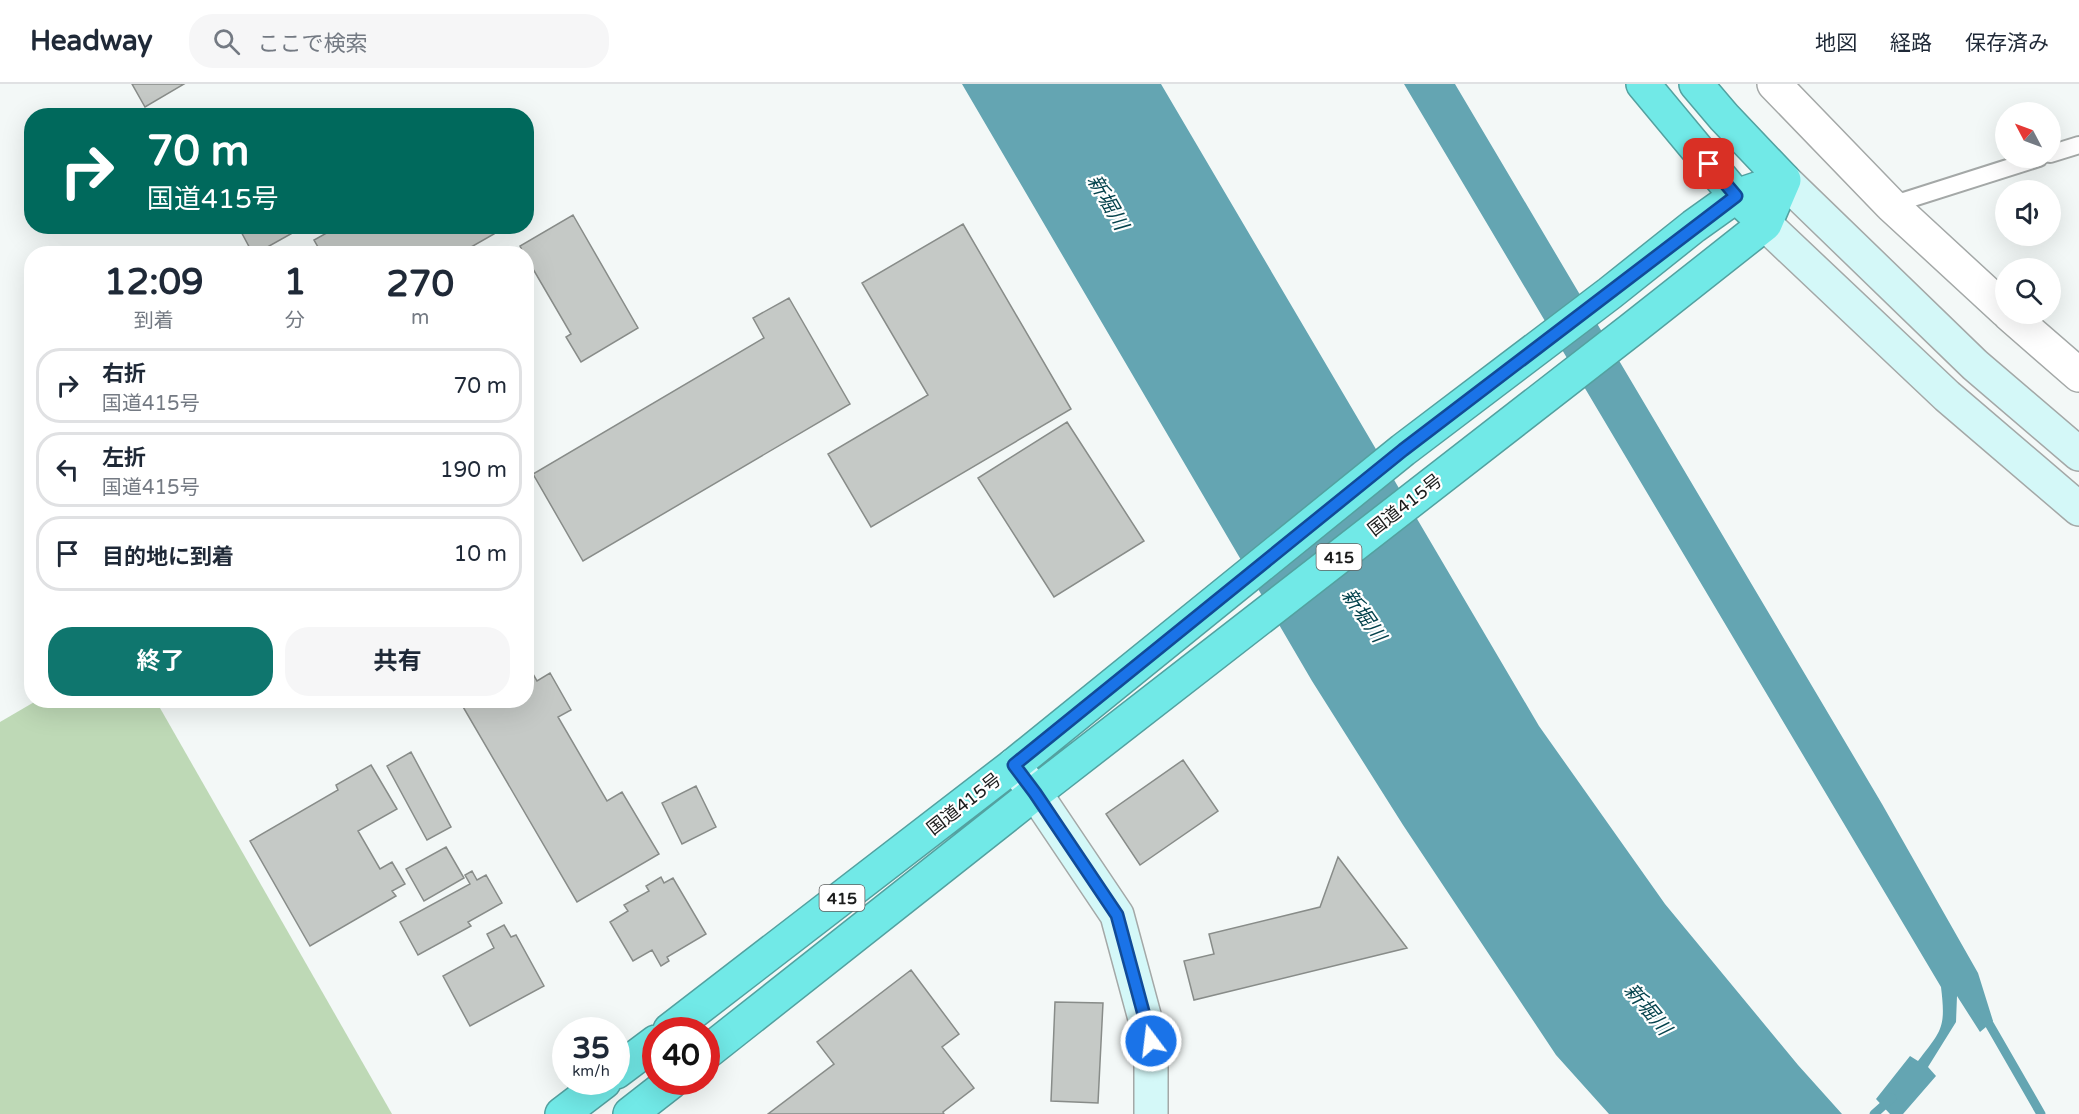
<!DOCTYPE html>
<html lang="ja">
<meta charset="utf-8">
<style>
body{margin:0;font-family:"Varela Round","Noto Sans JP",sans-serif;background:#f6f6f7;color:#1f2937;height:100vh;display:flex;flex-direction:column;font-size:22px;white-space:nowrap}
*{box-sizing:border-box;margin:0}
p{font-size:20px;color:#747a83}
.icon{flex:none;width:33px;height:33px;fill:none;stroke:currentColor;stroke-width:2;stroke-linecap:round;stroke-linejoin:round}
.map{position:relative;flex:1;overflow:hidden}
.drawer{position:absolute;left:24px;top:162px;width:510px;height:462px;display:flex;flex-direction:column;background:#fff;border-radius:24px;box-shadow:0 6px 24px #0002}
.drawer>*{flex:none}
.guide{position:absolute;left:24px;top:24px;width:510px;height:126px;border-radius:24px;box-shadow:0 6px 24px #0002;background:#00695c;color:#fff;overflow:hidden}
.needle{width:39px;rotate:311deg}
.fabs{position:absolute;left:1995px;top:18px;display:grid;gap:12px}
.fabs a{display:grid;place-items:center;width:66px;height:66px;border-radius:50%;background:#fff;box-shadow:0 6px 24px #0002;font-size:30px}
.speed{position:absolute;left:552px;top:933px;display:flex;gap:12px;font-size:30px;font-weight:700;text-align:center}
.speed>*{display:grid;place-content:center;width:78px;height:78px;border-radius:50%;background:#fff;box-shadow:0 6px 24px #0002;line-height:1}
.speed small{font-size:15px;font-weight:400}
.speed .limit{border:9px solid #d22;background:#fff;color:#111}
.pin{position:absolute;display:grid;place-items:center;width:51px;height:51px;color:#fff;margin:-26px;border-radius:12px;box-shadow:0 3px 9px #0006}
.me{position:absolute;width:66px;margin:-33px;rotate:345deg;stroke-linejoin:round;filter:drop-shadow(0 0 4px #0008)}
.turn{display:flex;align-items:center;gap:21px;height:126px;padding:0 24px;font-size:27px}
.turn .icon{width:78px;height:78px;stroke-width:2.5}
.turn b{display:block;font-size:42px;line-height:51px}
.eta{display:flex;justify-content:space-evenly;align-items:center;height:102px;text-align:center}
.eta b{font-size:36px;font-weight:700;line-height:42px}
.primary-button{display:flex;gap:12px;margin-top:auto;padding:12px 24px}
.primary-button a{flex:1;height:69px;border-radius:24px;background:#0f766e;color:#fff;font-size:24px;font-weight:700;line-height:69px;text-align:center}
.primary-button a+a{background:#f6f6f7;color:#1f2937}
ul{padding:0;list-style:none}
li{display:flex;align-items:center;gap:18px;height:75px;margin:0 12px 9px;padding:0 12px;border:3px solid #e0e1e3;border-radius:24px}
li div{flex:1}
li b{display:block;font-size:22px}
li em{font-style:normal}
header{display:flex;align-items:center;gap:36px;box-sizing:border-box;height:84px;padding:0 30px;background:#fff;border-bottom:2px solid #e0e1e3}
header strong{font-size:28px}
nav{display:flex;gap:33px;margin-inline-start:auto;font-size:21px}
.search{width:420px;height:54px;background:#f6f6f7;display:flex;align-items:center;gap:15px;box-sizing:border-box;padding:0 21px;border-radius:24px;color:#747a83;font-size:22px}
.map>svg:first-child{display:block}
.green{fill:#bed9b6}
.water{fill:#64a5b2}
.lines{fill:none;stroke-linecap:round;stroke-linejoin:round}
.stream{stroke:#64a5b2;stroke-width:9}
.building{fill:#c5c9c6;stroke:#888c89;stroke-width:1.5}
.lane-casing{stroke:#a4a8a7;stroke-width:20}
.street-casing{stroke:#a4a8a7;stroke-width:36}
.secondary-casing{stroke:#a4a8a7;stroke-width:36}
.highway-casing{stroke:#53a1a0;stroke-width:36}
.lane{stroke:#fff;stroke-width:16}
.street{stroke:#fff;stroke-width:33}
.secondary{stroke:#d4f8f8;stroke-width:33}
.highway{stroke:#71e9e7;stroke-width:33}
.route-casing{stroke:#114b97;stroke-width:15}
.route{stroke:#1a73e8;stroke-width:10}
.labels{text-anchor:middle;stroke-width:4.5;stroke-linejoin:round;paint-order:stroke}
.shield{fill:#fff;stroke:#5f6060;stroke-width:1.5}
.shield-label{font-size:16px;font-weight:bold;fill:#1b1c1c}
.street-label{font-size:18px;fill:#1b1c1c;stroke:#fff}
.water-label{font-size:20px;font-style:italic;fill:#05434d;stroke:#fff}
</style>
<header>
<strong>Headway</strong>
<div class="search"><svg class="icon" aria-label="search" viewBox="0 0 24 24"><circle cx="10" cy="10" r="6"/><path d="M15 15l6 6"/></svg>ここで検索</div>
<nav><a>地図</a><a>経路</a><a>保存済み</a></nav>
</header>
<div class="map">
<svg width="2079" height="1030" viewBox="0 0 2079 1030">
<rect width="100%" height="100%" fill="#f3f8f7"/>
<path class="green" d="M36,617H156L392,1030H0V638Z"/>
<path class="water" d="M962,0H1161L1539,642L1665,820L1798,981L1842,1030H1609L1556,971L1403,741L1312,597Z
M1404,0H1455L1882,720L1978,889L1993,937L1980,948L1957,912L1956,938L1928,983L1936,992L1903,1030H1890L1876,1015L1910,972L1918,977C1942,946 1946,944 1941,903Z"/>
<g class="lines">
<path class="stream" d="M1984,931L2041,1030
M1874,1030L1892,1014"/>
</g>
<path class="building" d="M132,0H184L145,23Z
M573,131L638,244L581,278L566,253L571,250L526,173V170H524L520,162Z
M963,140L1071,325L871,443L828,370L928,311L862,199Z
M238,142H305L255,170H253Z
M339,142H490L494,150L459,170H322L314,156Z
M789,214L850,320L583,477L533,390L764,254L753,234Z
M1067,338L1144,457L1054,513L978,394Z
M526,578L537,597L550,589L571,626L558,633L607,717L622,708L659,770L577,818L459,616H526Z
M411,668L451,743L427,756L387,682Z
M1183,676L1218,727L1140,781L1106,730Z
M371,681L397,725L358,747L380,785L392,778L405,800L392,807L396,812L310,862L250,757L338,706L336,701Z
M696,702L716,743L682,760L662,719Z
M446,763L464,794L424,817L406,785Z
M1338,773L1407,864L1194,916L1184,877L1214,870L1209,850L1320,823Z
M472,787L477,796L486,791L502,819L468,838L471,842L418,871L400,838L470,800L465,791Z
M661,793L664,799L673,794L706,850L667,873L669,877L661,882L652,866L633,877L610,838L628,827L624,821L649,807L646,802Z
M504,841L511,853L516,851L544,902L470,942L443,892L494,864L487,850Z
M911,886L959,950L942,963L974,1004L943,1028L944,1030H768L834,980L817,958Z
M1055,918L1103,919L1098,1019L1051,1017Z"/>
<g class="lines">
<g class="lane-casing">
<path id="lane" d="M2050,70L2079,61
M1891,121L2039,74"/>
</g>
<g class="street-casing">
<path id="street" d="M1774,0L1891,121L2006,227
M2009,230L2079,291"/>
</g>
<g class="secondary-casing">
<path id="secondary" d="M1784,96L1975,281L2079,370
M1765,140L1947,312L2079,425
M1014,681L1035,709L1117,831L1151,957V1030"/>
</g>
<g class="highway-casing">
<path id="highway" d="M1643,0L1736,112L1751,126
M1696,0L1724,33L1784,96
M670,946L1014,681L1403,366L1610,209L1694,142L1736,112L1784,96
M706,969L1035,709L1632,245L1765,140L1784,96
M616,988L656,958
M562,1030L604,998
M630,1030L671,998"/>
</g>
<use href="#lane" class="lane"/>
<use href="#street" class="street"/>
<use href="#secondary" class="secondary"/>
<use href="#highway" class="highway"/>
</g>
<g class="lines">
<g class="route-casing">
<path id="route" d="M1151,957L1117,831L1035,709L1014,681L1403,366L1736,112L1709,80"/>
</g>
<use href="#route" class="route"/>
</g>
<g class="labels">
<g class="shield">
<rect x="1316.5" y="460" width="45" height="26" rx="4.5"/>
<rect x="819.5" y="801" width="45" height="26" rx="4.5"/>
</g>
<g class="shield-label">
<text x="1339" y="479">415</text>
<text x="842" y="820">415</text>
</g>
<g class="street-label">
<text transform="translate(1405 421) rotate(-38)" y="6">国道415号</text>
<text transform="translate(964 720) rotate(-38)" y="6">国道415号</text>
</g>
<g class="water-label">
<text transform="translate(1108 118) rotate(60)" y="7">新堀川</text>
<text transform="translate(1364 531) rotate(55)" y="7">新堀川</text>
<text transform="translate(1648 925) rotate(50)" y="7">新堀川</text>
</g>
</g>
</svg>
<div class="fabs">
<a><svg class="needle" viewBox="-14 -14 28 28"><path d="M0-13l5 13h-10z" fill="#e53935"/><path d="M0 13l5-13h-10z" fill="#747a83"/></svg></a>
<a><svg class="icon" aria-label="sound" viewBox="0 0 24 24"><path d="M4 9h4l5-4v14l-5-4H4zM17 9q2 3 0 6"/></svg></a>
<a><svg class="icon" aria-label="search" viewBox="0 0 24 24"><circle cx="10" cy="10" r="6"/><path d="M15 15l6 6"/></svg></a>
</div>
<div class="speed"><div>35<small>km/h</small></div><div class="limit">40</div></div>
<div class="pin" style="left:1709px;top:80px;background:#d93025"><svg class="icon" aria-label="arrive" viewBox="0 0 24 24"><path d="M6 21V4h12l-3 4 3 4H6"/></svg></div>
<svg class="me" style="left:1151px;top:957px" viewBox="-20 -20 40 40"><circle r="17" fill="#1a73e8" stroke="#fff" stroke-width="3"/><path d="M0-11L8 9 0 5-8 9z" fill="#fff"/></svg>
<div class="guide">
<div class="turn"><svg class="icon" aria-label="right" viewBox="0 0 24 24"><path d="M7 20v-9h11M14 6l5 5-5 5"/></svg><div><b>70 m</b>国道415号</div></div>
</div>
<section class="drawer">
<div class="eta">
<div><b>12:09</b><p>到着</p></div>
<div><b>1</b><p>分</p></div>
<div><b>270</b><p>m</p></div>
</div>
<ul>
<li><svg class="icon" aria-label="right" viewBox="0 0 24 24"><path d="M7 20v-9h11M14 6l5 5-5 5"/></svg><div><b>右折</b><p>国道415号</p></div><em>70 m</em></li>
<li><svg class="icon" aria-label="left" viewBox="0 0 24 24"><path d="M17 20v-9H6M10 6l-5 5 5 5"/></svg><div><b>左折</b><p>国道415号</p></div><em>190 m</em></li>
<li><svg class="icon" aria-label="arrive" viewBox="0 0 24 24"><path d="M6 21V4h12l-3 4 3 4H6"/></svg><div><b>目的地に到着</b></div><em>10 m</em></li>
</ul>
<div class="primary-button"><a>終了</a><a>共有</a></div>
</section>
</div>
